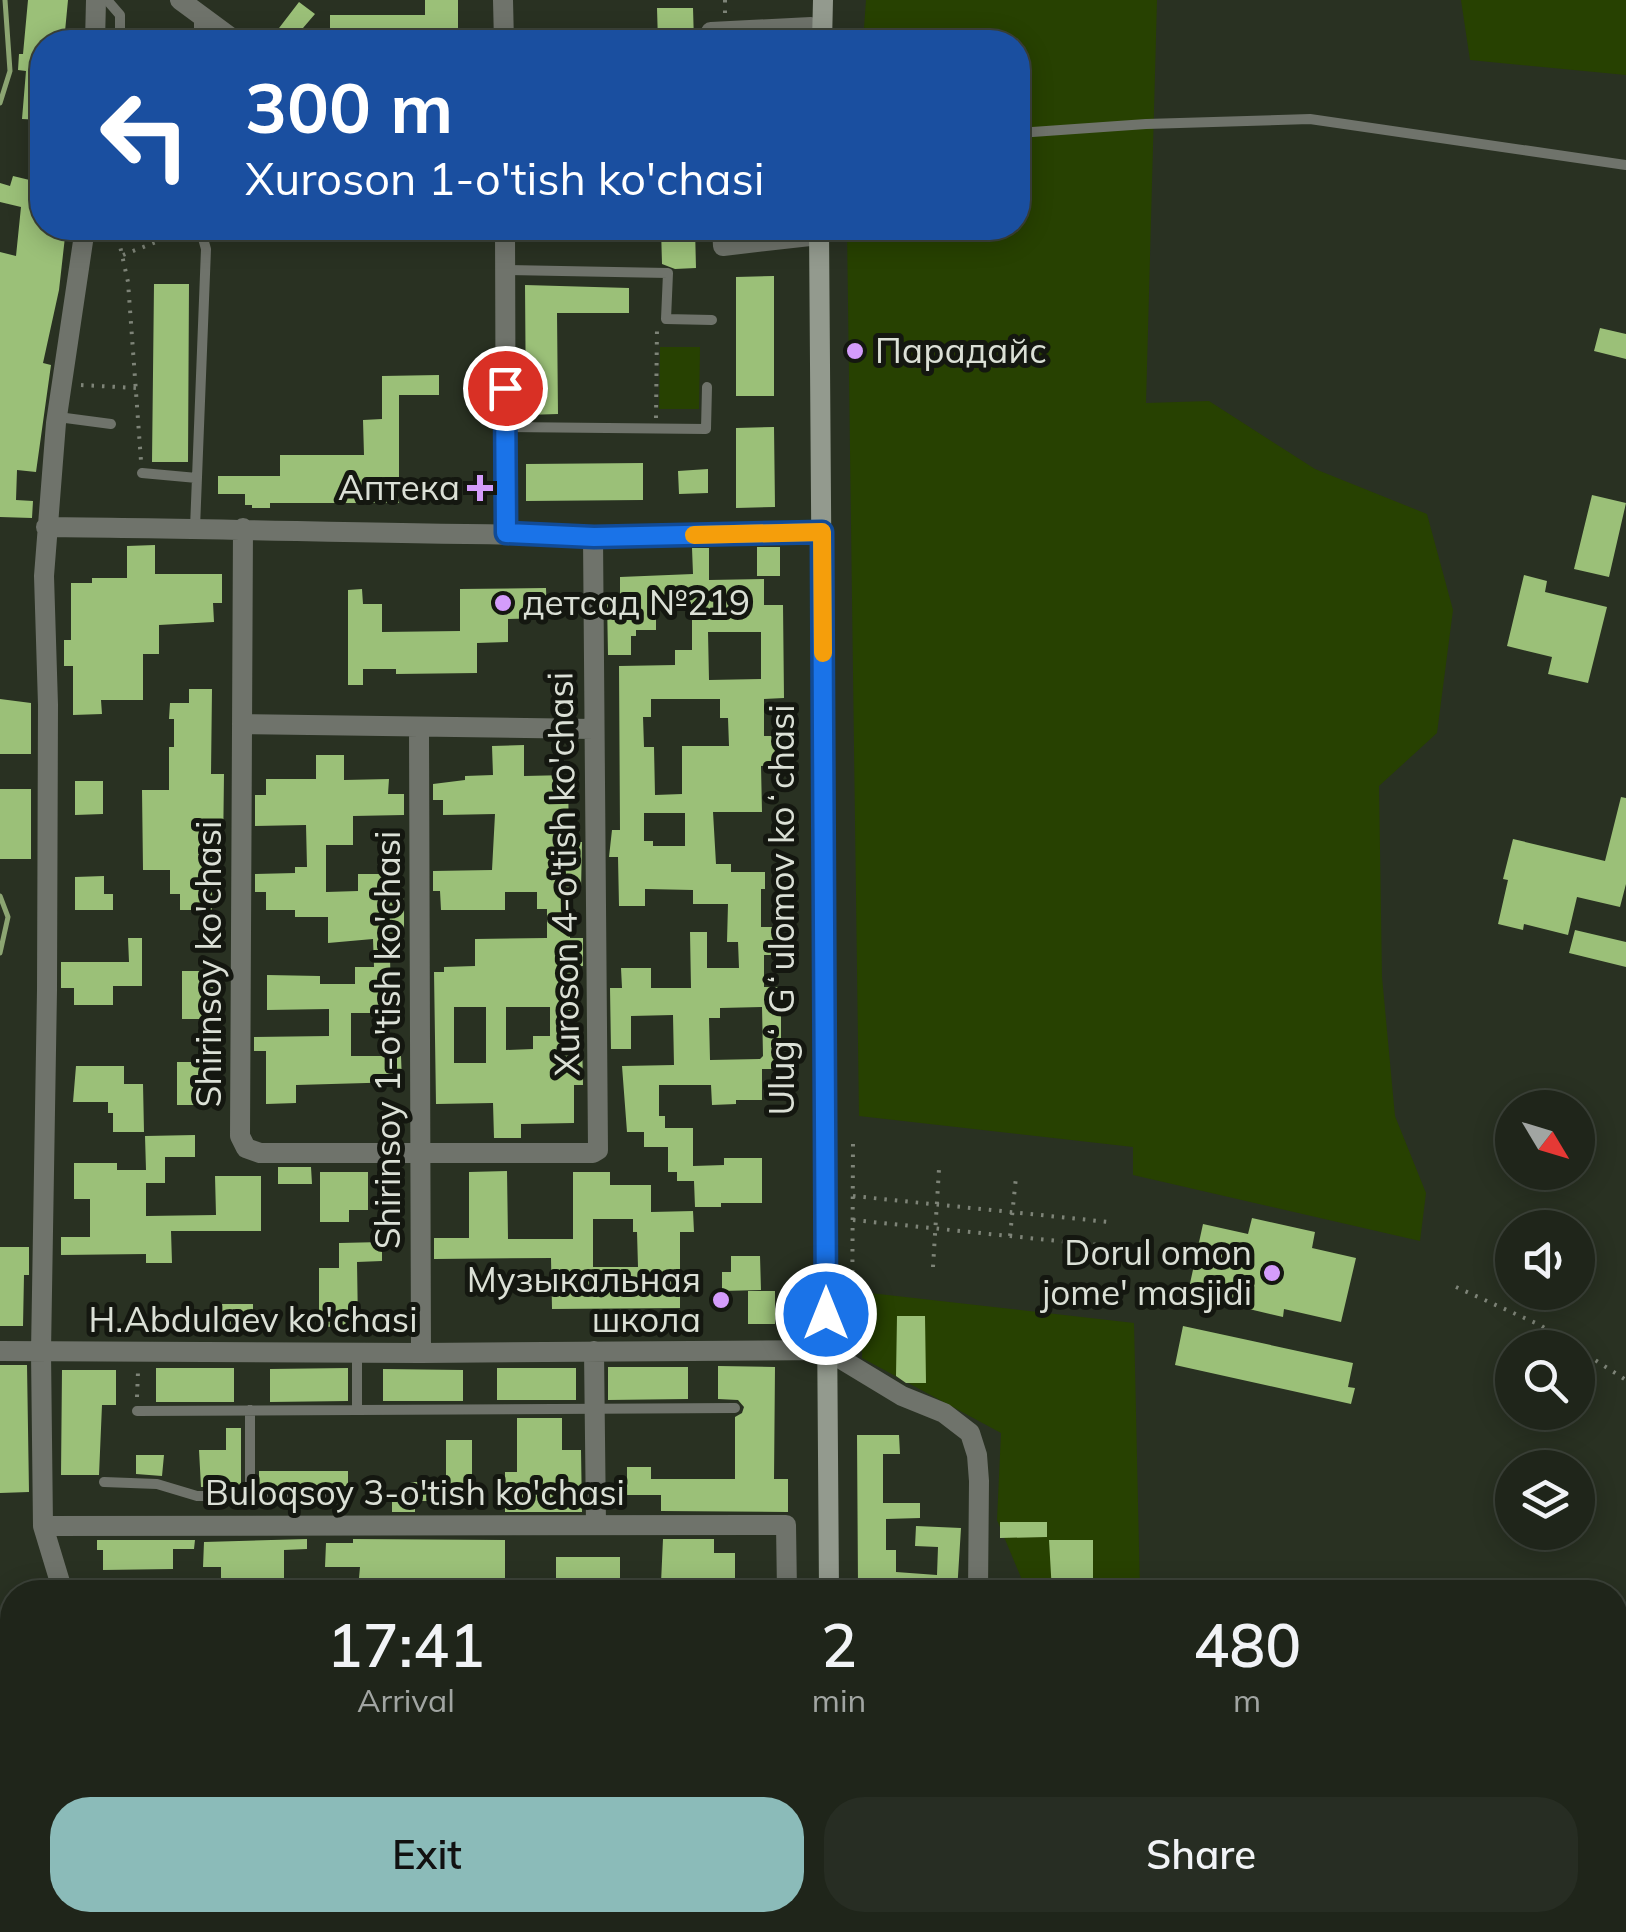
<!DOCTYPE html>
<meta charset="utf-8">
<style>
body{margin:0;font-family:Mulish,sans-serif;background:#272d23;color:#f1f3f6;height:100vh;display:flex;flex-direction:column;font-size:38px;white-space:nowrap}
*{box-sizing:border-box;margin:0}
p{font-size:32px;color:#a1a5a2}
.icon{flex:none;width:55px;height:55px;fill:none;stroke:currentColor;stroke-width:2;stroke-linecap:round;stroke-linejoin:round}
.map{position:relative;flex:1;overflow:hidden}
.details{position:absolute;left:0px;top:1580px;width:1628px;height:352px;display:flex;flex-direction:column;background:#1f251a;border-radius:40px 40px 0 0;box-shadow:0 5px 25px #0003,0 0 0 2px #3c4239}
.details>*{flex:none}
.guide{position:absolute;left:30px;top:30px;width:1000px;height:210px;border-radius:40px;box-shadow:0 5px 25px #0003,0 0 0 2px #3c4239;background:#1a4fa0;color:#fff;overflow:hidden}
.needle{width:65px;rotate:128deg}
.controls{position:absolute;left:1495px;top:1090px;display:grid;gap:20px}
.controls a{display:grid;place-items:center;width:100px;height:100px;border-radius:50%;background:#1f251a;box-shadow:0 5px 25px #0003,0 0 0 2px #3c4239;font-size:50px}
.pin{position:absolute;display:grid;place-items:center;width:85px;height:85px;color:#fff;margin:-42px;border:5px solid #fff;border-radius:50%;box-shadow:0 2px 10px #0007}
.me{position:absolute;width:110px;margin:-55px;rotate:0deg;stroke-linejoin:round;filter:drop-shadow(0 0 8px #0008)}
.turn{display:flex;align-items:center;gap:35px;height:210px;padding:0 50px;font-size:45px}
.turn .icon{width:130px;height:130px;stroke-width:2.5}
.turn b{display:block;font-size:70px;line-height:85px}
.eta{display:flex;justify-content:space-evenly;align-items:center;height:170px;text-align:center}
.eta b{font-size:60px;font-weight:600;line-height:70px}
.cta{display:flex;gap:20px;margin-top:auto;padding:20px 50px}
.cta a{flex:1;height:115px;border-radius:40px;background:#8bbbb9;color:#111;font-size:40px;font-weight:600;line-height:115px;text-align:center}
.cta a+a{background:#272d23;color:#f1f3f6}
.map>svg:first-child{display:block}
.green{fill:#274101}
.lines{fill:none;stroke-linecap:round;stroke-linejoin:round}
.stream{stroke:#8ca572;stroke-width:5}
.building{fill:#9bc078;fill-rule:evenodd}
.path{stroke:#7e8478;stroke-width:4;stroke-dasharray:2.5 8;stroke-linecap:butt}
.service{stroke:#6f736b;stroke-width:10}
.minor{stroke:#6f736b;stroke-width:20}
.secondary{stroke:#939a8e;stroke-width:20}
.route-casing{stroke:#114b97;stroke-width:25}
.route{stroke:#1a73e8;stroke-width:18}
.slow{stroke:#f59e0b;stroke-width:18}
.poi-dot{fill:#d49cfb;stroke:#141710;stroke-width:4}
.labels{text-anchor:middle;stroke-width:10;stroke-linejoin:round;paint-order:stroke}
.poi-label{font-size:35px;fill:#dbe0d6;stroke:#141710;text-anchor:end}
.street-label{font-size:35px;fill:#dbe0d6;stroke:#141710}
</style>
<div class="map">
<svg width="1626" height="1932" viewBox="0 0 1626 1932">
<rect width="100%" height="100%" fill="#293122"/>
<path class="green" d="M866,0H1157L1146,403L1209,401L1315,469L1427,514L1453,610L1437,733L1379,786L1382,977L1395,1116L1426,1193L1420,1241L1133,1175V1147L859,1116L847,228H1018V42H863Z
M1461,0H1626V75L1470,60Z
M660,347H700L699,409H659Z
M861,1292L1134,1323L1140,1592H1027L997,1520L1001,1433L862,1358Z"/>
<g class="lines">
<path class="stream" d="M0,103L10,71L5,0
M0,896L8,917L0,953"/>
</g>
<path class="building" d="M28,0H68L64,42H42V120L22,119L26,71L18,70L19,54H23Z
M425,0H458V32L469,42H330V15H425Z
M299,2L315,14L291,42L276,32Z
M657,8H693L694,42H658Z
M13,176L42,183V228H66L59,290L43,363L51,365L36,472L17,470L16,500L33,501L32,518L0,517V252L16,256L21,207L0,202V183L10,186Z
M661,228H695L696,268L675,269L662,264Z
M774,276V396H736V277Z
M154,284H189L188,462H152Z
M525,285L629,288V313H557L558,414L526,415Z
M1600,328L1626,334V359L1594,351Z
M439,375V395H399V503H270V508H252V505H245V494H218V476H280V455H364L363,420L382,419V376Z
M774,427L775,507L736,508V428Z
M643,463V500L526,501V464Z
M708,469V493L679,494L678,471Z
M1592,495L1626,503L1609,577L1574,569Z
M155,545V574H222V603H213L214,622L159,625V654H143V700H101L102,714L73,715V666H64V640H71V583H92V578H127V546Z
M757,547H780V576H757Z
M692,548H709V580L764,579V605H783L784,698L764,699V736H778V765L761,766L762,812H713L716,864H731V872H765V889H761V927H780V941H785V955H764V987H781V1069H762V1100H736V1104L712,1105L711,1085H659V1116H665V1128H693V1166L724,1165V1158H762V1203H721V1207H695L694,1181H677V1172H668V1147H644V1132H627L622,1066L674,1065L673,1015L631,1016V1049H611L610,988H622L621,968H651V988H691L690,932H707V968H739L738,942H727L728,904H693V890L645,889V906H619L618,857H609L612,830H620L619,666L675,665V650H692V606H656V630H636V636H631V655H608L607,600H620V577L693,574ZM708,632H761V679L709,680ZM651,699H720V718H728L729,746H682V794L655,795L654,747H644L643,717H651ZM644,813H685V846H653V841H644ZM762,1007L763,1056L760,1059L710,1060L709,1018H720V1008Z
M1524,575L1547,581L1545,592L1607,607L1588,683L1548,674L1552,657L1507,646Z
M546,588L547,618L508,619V642L477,643V673L396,674V669H363V685H348V590L362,589L363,604H382V632L460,631V589Z
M189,689H212L211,774H224L223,853H212V910H180V894H170V870H143L142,790H169V747H174V719H169L170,703H189Z
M0,699L31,703V754H0Z
M524,745V776L568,775L569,842H582L581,891L570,892V938H583V966L572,967L570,1036H582L583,1085H574V1123L521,1124V1138H494L493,1103L436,1104L434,972H444V967L475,966V939L547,938V909H537V892H505V910H441L440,891H433V871L492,870L495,814L443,815V800H433V784L465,780V776L493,775L492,746ZM454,1007H486V1063H454ZM506,1007H550V1036H533V1049L506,1050Z
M316,755H344V780L389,779L388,794H404V815L353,816V845H326V892L358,891V874H391V891H404V939H401V953H390L391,1013H351V1056H401L402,1082L296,1085V1103L266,1104V1051H254V1037L329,1036V1009L267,1010V975L320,976V984H355V967H374L373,939L328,943V917H295V910H266V892H255V874L295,873V867H307L306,825L255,826V795H266V779H316Z
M75,781H103V814L75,815Z
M0,789H31V859H0Z
M1621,797L1626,798V884L1620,907L1577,897L1568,935L1524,924L1523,930L1498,924L1508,880L1503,879L1513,839L1605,861Z
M104,876V894H113V910H75V877Z
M1575,930L1626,942V967L1569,953Z
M128,938H142V986H113V1005H74V988H61V962H129Z
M182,971H213V1019H182Z
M177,1062H214V1105H177Z
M76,1066H124V1084H143L144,1132H113V1113H108V1102H73Z
M195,1135V1157H165V1183H146V1216L216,1215L215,1176H261V1231H171L172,1263H146V1254L61,1255V1237H90V1199H74V1163H117V1170H146L145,1136Z
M278,1167H311L312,1184H278Z
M507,1171L508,1239H573V1172H610V1185H651V1212L693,1211L694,1232H680V1308L552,1309L551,1258L434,1259V1238H469V1172ZM593,1219H633V1232H637L638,1267H593Z
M320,1172H368V1210H349V1222H320Z
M1252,1218L1315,1232L1312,1248L1356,1258L1341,1322L1284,1309L1283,1317L1249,1309L1251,1302L1189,1288L1203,1224L1248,1234Z
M382,1242V1261L357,1262L358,1326L319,1327V1268H339V1243Z
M0,1247H29V1275H24L23,1326H0Z
M731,1256H760L761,1290L722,1291V1272H731Z
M748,1291H775V1324H748Z
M211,1304H253V1326L212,1327Z
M897,1316H925L926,1383H906L896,1376Z
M1183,1326L1353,1363L1348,1387L1355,1388L1351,1404L1175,1365Z
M0,1365H27L29,1492L0,1493Z
M718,1366L775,1367L774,1479H788V1512L661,1511V1495H627V1467H651V1479H735V1417L742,1413L744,1407L738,1400L718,1399Z
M608,1367H688V1399L608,1400Z
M156,1368H234V1402H156Z
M348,1368V1401L270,1402V1369Z
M497,1368H576V1400H497Z
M383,1369L463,1370V1401H383Z
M62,1370H116V1405H102L99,1475H61Z
M517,1418H562V1450H581L582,1512H505V1472H517Z
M226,1428H241V1487H201L199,1450H226Z
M857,1435H899L900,1454H883V1503H920V1518L886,1519V1550H896V1572L937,1575L938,1547L915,1546L916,1526L961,1528L957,1592L858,1586Z
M446,1440H472V1483H462V1489H446Z
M136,1455H164L162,1476L136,1474Z
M259,1471H348V1486L259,1487Z
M410,1482H431V1501H415V1512H392V1497H410Z
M1000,1522H1047V1537L1000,1538Z
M307,1539V1549L284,1550V1579L242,1580V1592H221V1567H203L204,1542Z
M353,1539L505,1540V1579L417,1578V1592H402V1578H359L360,1567H325L326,1543H353Z
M663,1539H714V1553H735V1590H677V1583H661Z
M97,1540H195L194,1549H173V1569L103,1570V1550H97Z
M1049,1540H1093V1592H1052Z
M556,1557H620V1589H556Z"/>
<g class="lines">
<path class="path" d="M725,0V15
M116,228L128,282L141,461
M123,255L189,229
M81,385L136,388
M656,418L657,327
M853,1196L1109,1222
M853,1220L1107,1246
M1010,1236L1016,1177
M933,1267L939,1169
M1456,1287L1540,1325L1576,1348
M852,1346L853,1143
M1578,1349L1626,1380
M137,1397L138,1372"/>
<path class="service" d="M107,0L120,15V41
M199,42V15
M1018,133L1146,124L1310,119L1626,165
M506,234L603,235
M506,270L668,273L666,319L712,320
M58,417L111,424
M506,427L706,429L707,387
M142,473L197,478
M195,528L206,249L200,228
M357,1410V1353
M137,1411L735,1408
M104,1482L157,1484L197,1496H250V1410
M250,1496L340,1495"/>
<path class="minor" d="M180,0L237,42
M503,0L504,42
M95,42L96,0
M711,42V32L811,27
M505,228L506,533
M722,228L723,246L810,236
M46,527C305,529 564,541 823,532
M243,528L240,1136L246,1148L260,1153H593L598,1150L593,537
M242,724L594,729
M419,727L421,1353
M0,1351L421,1353L826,1350L902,1396L944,1413L970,1433L977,1455L979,1481L978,1592
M594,1351L596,1525
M43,1526L786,1525L787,1592
M63,1592L43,1526L41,1352L47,990L48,705L44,576L56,423L85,228
M71,1920V1932
M1114,1920V1932
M971,1932V1920"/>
<path class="secondary" d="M822,42L823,0
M819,228L829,1592
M831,1920V1932"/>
</g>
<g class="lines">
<g class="route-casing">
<path id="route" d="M505,388L506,533L594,537L822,532L826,1314"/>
</g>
<use href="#route" class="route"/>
<path class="slow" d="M694,535L822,532L823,653"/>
</g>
<g class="poi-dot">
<circle cx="855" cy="351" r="10"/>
<path d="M475 473h10v10h10v10h-10v10h-10v-10h-10v-10h10z"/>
<circle cx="503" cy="603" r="10"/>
<circle cx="1272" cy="1273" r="10"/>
<circle cx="721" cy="1300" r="10"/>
</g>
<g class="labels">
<g class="poi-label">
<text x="875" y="363" text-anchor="start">Парадайс</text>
<text x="460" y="500">Аптека</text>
<text x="523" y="615" text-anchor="start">детсад №219</text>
<text x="1252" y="1265">Dorul omon<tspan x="1252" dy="40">jome' masjidi</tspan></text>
<text x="701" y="1292">Музыкальная<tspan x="701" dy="40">школа</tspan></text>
</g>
<g class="street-label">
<text transform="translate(564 874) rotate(-91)" y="12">Xuroson 4-o'tish ko'chasi</text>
<text transform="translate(782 910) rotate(-90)" y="12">Ulugʻ Gʻulomov koʻchasi</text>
<text transform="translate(209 964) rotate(-90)" y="12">Shirinsoy ko'chasi</text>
<text transform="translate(388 1040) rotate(-90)" y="12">Shirinsoy 1-o'tish ko'chasi</text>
<text x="253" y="1332">H.Abdulaev ko'chasi</text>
<text x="415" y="1505">Buloqsoy 3-o'tish ko'chasi</text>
</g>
</g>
</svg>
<div class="controls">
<a><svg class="needle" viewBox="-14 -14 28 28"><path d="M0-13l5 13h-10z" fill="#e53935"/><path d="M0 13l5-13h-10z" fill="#a1a5a2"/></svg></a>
<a><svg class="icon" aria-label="sound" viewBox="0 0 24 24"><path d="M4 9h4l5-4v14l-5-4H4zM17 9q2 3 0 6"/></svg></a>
<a><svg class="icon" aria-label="search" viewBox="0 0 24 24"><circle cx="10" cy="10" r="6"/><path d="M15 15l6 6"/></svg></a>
<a><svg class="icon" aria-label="layers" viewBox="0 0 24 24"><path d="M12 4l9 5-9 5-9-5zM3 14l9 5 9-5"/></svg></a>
</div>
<div class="pin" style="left:505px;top:388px;background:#d93025"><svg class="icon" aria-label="arrive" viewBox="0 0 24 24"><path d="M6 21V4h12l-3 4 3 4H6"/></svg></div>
<svg class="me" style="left:826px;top:1314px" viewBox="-20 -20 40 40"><circle r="17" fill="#1a73e8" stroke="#fff" stroke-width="3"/><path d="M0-11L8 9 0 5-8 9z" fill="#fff"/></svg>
<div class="guide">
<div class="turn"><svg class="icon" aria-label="left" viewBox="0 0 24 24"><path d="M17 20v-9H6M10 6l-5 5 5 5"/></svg><div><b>300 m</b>Хuroson 1-o'tish ko'chasi</div></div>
</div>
<section class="details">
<div class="eta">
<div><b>17:41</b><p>Arrival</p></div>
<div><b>2</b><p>min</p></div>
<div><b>480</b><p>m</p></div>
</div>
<div class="cta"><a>Exit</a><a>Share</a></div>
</section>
</div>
